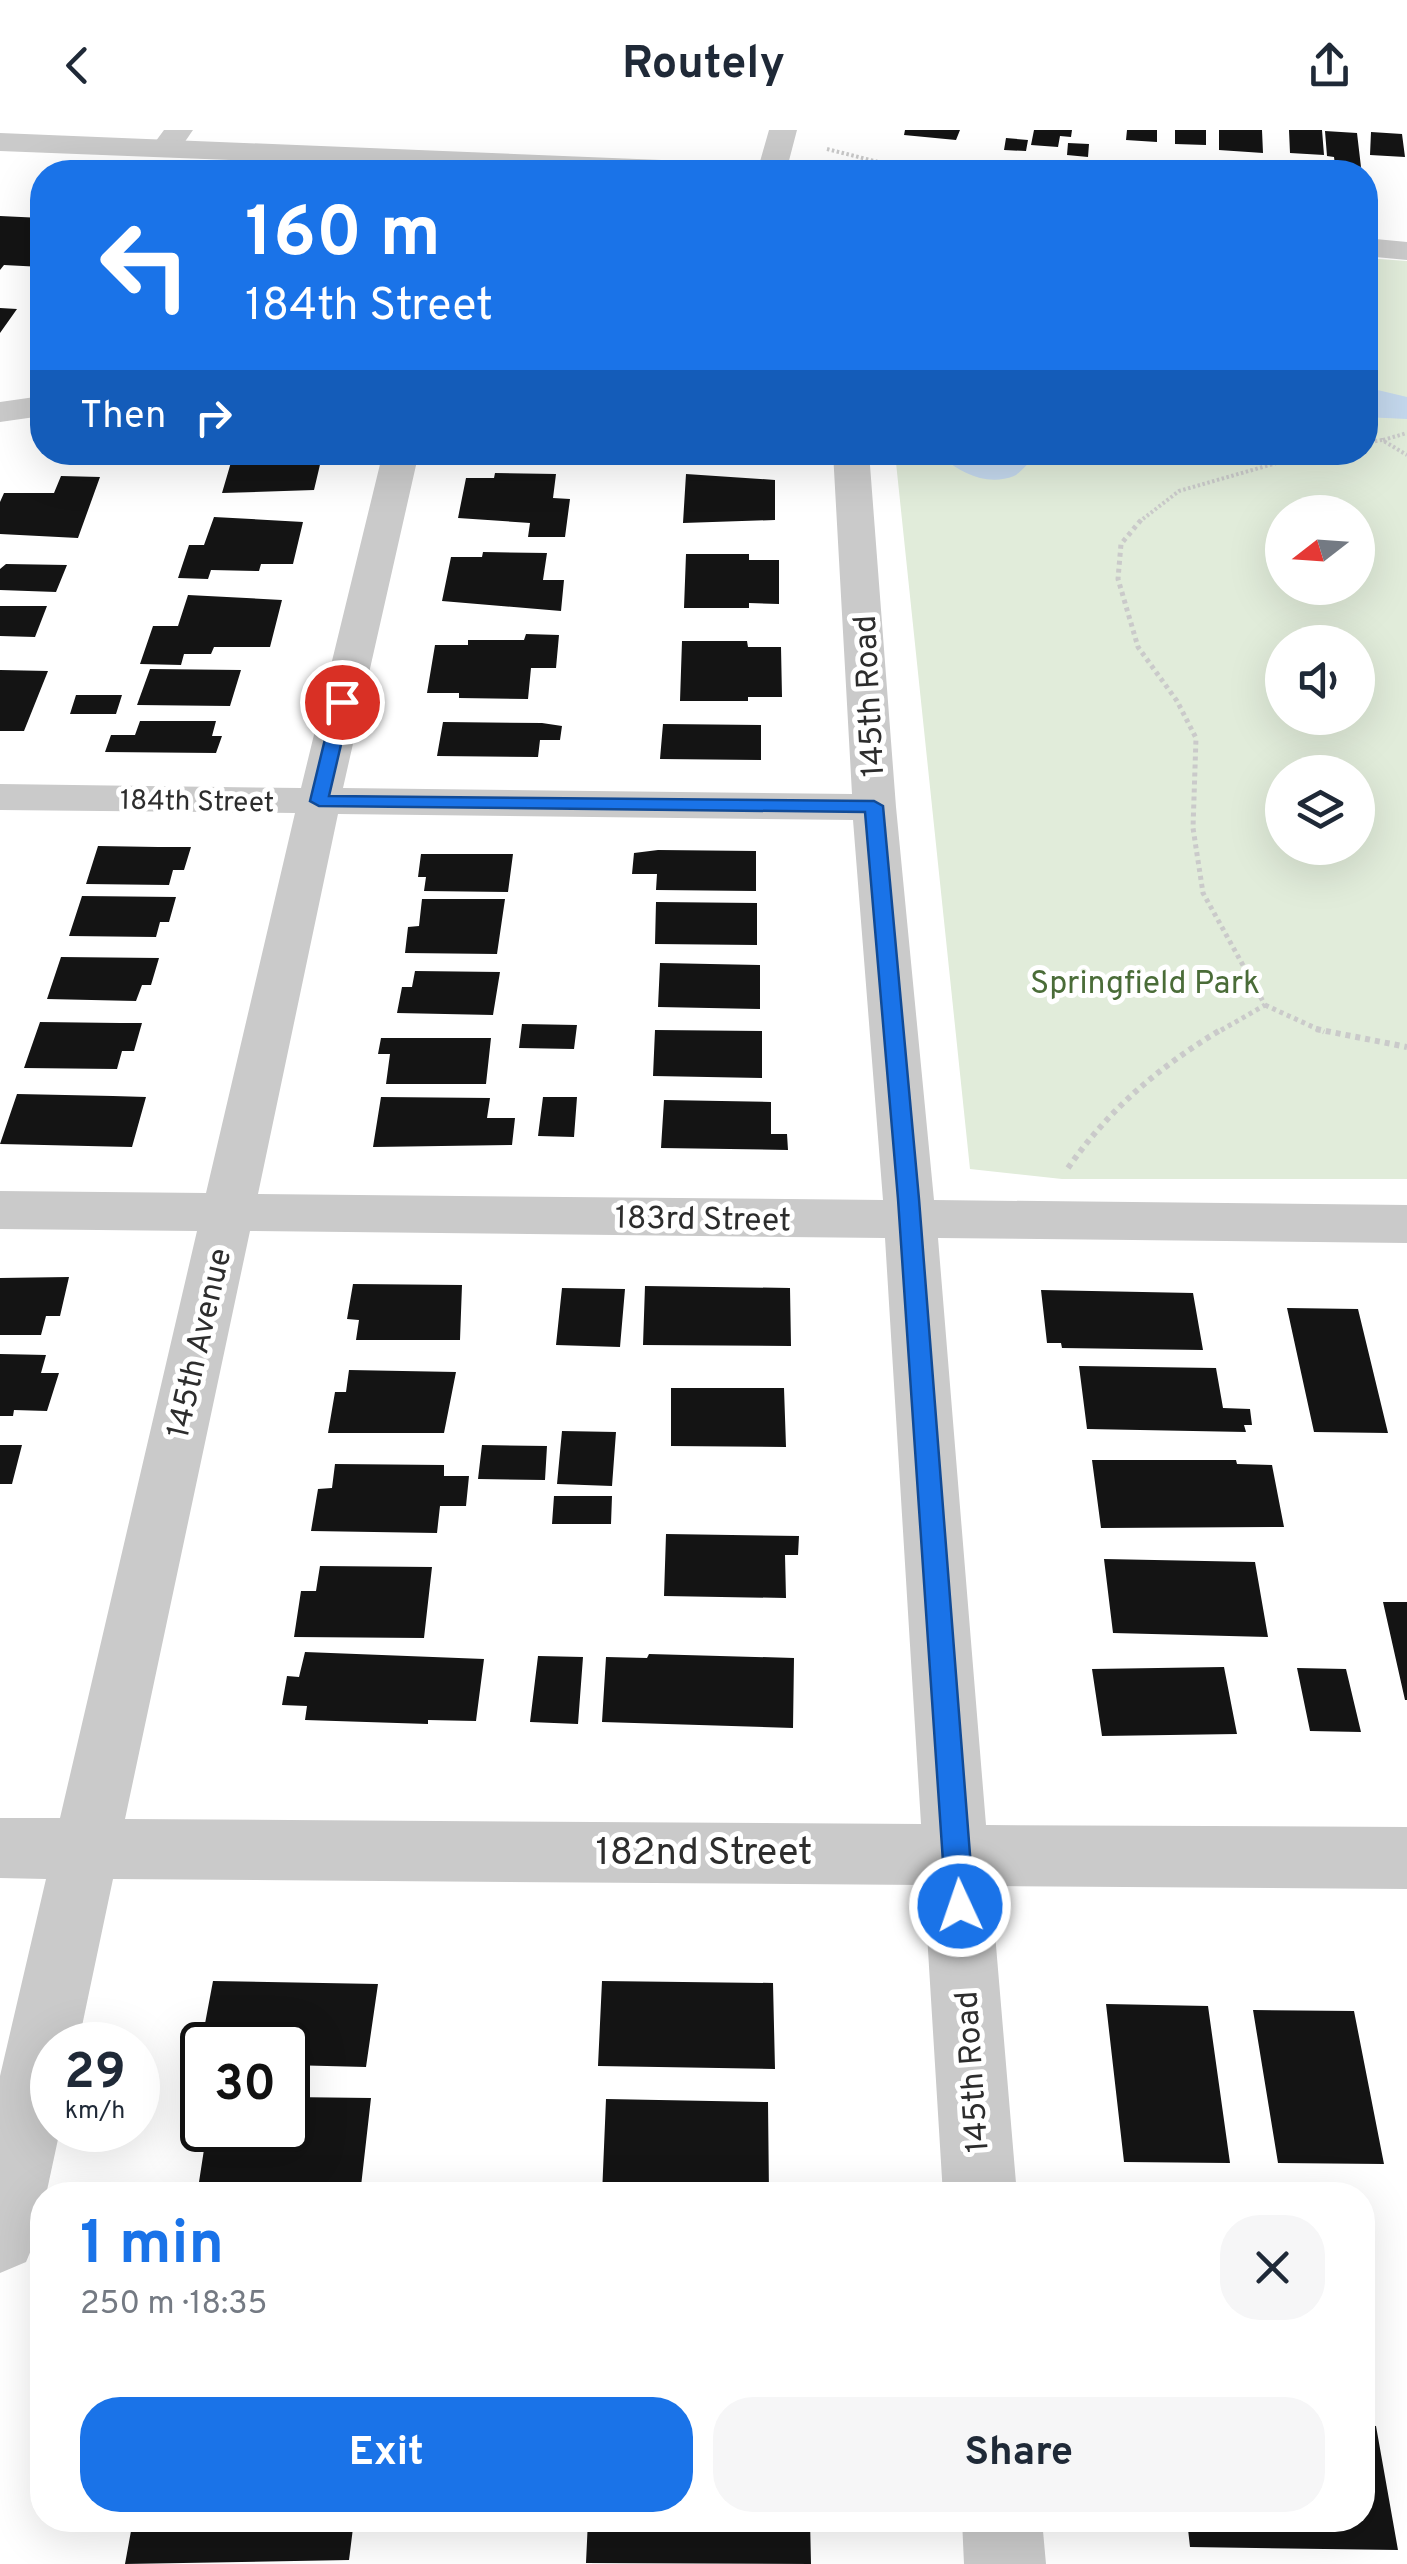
<!DOCTYPE html>
<meta charset="utf-8">
<style>
body{margin:0;font-family:Overpass,sans-serif;background:#f6f6f7;color:#1f2937;height:100vh;display:flex;flex-direction:column;font-size:38px;white-space:nowrap}
*{box-sizing:border-box;margin:0}
p{font-size:32px;color:#747a83}
.icon{flex:none;width:55px;height:55px;fill:none;stroke:currentColor;stroke-width:2;stroke-linecap:round;stroke-linejoin:round}
.map{position:relative;flex:1;overflow:hidden}
.sheet{position:absolute;left:30px;top:2052px;width:1345px;height:350px;display:flex;flex-direction:column;background:#fff;border-radius:40px;box-shadow:0 10px 40px #0002}
.sheet>*{flex:none}
.top-card{position:absolute;left:30px;top:30px;width:1348px;height:305px;border-radius:40px;box-shadow:0 10px 40px #0002;background:#1a73e8;color:#fff;overflow:hidden}
.needle{width:65px;rotate:253deg}
.buttons{position:absolute;left:1265px;top:365px;display:grid;gap:20px}
.buttons a{display:grid;place-items:center;width:110px;height:110px;border-radius:50%;background:#fff;box-shadow:0 10px 40px #0002;font-size:50px}
.speed{position:absolute;left:30px;top:1892px;display:flex;gap:20px;font-size:50px;font-weight:700;text-align:center}
.speed>*{display:grid;place-content:center;width:130px;height:130px;border-radius:50%;background:#fff;box-shadow:0 10px 40px #0002;line-height:1}
.speed small{font-size:25px;font-weight:400}
.speed .limit{border:5px solid #111;border-radius:15px;background:#fff;color:#111}
.pin{position:absolute;display:grid;place-items:center;width:85px;height:85px;color:#fff;margin:-42px;border:5px solid #fff;border-radius:50%;box-shadow:0 2px 10px #0007}
.me{position:absolute;width:110px;margin:-55px;rotate:357deg;stroke-linejoin:round;filter:drop-shadow(0 0 8px #0008)}
.turn{display:flex;align-items:center;gap:35px;height:210px;padding:0 50px;font-size:45px}
.turn .icon{width:130px;height:130px;stroke-width:2.5}
.turn b{display:block;font-size:70px;line-height:85px}
.then{display:flex;align-items:center;height:95px;padding:0 50px;background:#0003;gap:20px;font-size:38px}
.round{display:grid;place-items:center;flex:none;width:105px;height:105px;border-radius:40px;background:#f6f6f7}
.summary{display:flex;align-items:center;justify-content:space-between;height:170px;padding:0 50px}
h1{font-size:60px;font-weight:700;line-height:75px;color:#1a73e8}
.action{display:flex;gap:20px;margin-top:auto;padding:20px 50px}
.action a{flex:1;height:115px;border-radius:40px;background:#1a73e8;color:#fff;font-size:40px;font-weight:700;line-height:115px;text-align:center}
.action a+a{background:#f6f6f7;color:#1f2937}
header{display:flex;justify-content:space-between;align-items:center;height:130px;padding:0 50px;background:#fff;font-size:45px;font-weight:700}
.map>svg:first-child{display:block}
.green{fill:#e1ecda;fill-rule:evenodd}
.water{fill:#c4d8ed}
.building{fill:#141414}
.lines{fill:none;stroke-linecap:round;stroke-linejoin:round}
.path-far2{stroke:#cacaca;stroke-width:4;stroke-dasharray:2.5 2.5;stroke-linecap:butt}
.path-far1{stroke:#cacaca;stroke-width:5;stroke-dasharray:4 4;stroke-linecap:butt}
.path{stroke:#cacaca;stroke-width:6;stroke-dasharray:5 5;stroke-linecap:butt}
.minor{fill:#cacaca;fill-rule:evenodd}
.tertiary{fill:#cacaca;fill-rule:evenodd}
.route{fill:#1a73e8;stroke:#114b97;stroke-width:2.5}
.labels{text-anchor:middle;stroke-width:10;stroke-linejoin:round;paint-order:stroke}
.far-street-label{font-size:28px;fill:#2d2d2d;stroke:#fff}
.street-label{font-size:32px;fill:#2d2d2d;stroke:#fff}
.park-label{font-size:32px;fill:#4a6c38;stroke:#fff}
.near-street-label{font-size:38px;fill:#2d2d2d;stroke:#fff}
</style>
<header><svg class="icon" aria-label="back" viewBox="0 0 24 24"><path d="M15 5l-7 7 7 7"/></svg>Routely<svg class="icon" aria-label="share" viewBox="0 0 24 24"><path d="M12 15V3M7 8l5-5 5 5M5 13v7h14v-7"/></svg></header>
<div class="map">
<svg width="1407" height="2434" viewBox="0 0 1407 2434">
<rect width="100%" height="100%" fill="#fff"/>
<path class="green" d="M1365,128L1407,131V1049H1062L970,1039L895,323L1365,322ZM1282,382H1358V458H1282ZM1282,512H1358V588H1282ZM1282,642H1358V718H1282Z"/>
<path class="water" d="M1365,257L1407,267V289L1365,287Z
M947,322H1039V323C1031,329 1022,342 1014,346C988,356 961,344 943,327Z"/>
<path class="building" d="M905,0H960L956,10L904,5Z
M1034,0H1072L1071,7L1060,6L1058,17L1031,15Z
M1127,0H1157V12L1126,10Z
M1175,0H1206V15L1175,14Z
M1219,0H1262L1263,23L1219,20Z
M1289,0H1322L1324,25L1290,23Z
M1325,1L1357,3L1361,37L1335,35L1334,27L1327,26Z
M1371,2L1402,4L1405,27L1370,25Z
M1006,8L1028,10L1026,21L1004,20Z
M1068,13L1089,14L1088,27L1067,25Z
M0,86L42,88V137L4,135L0,140Z
M0,178L17,179L0,203Z
M234,322H323L314,360L222,363Z
M495,343L556,344L553,368L570,369L565,407H528L530,393L458,388L466,348H494Z
M686,344L775,350V390L683,393Z
M61,346L100,347L78,408L0,404V372L4,363H54Z
M214,387L303,392L293,434H261L259,441L211,440L208,449L178,448L189,415H204Z
M483,422L547,423L543,450H564L561,481L442,471L451,427H482Z
M686,424H749V430H779V474L749,473V478H684Z
M6,434L67,435L56,462L0,460V439Z
M188,465L282,470L270,517H214L211,524H184L181,535L140,534L153,496H178Z
M0,476H47L35,507L0,506Z
M526,504L559,505L556,538H531L528,569L459,568V563H427L435,515H468V510H524Z
M682,511H747L748,517H781L782,567H748V571H680Z
M150,539L241,540L230,576L137,575Z
M0,540L48,541L24,601H0Z
M76,565H122L116,584H70Z
M140,591H216L212,606H222L216,623L105,622L111,605H135Z
M443,592L542,593L562,596L560,610H540L538,627L437,626Z
M663,594L761,595V630L660,629Z
M98,716L158,717H191L184,740H173L169,755L86,754Z
M658,720L756,721V761L656,760L657,744H632L634,723Z
M421,724H513L508,762L424,761L426,747H418Z
M82,766L176,767L169,792H160L156,807L69,806Z
M422,769H505L497,824L405,823L408,797L419,796Z
M656,772L757,773V815L655,814Z
M61,827L159,828L151,855H142L136,871L47,869Z
M660,833L760,835V879L658,877Z
M415,841L500,842L493,885L397,883L402,857H412Z
M40,892L120,893H142L134,921H122L117,939L24,938Z
M522,894L577,895L574,919L519,918Z
M655,900L762,901V948L653,946Z
M381,908H491L486,954H386L390,924H378Z
M17,964L113,966L146,967L132,1017L0,1014Z
M381,967L490,968L487,988H515L512,1015L373,1017Z
M543,967H577L574,1007L538,1006Z
M664,970L771,972V1004H787L788,1020L661,1018Z
M69,1147L60,1186H46L41,1205H0V1148Z
M353,1154L462,1155L460,1210H356L359,1190L347,1189Z
M645,1156L790,1158L791,1216L643,1215Z
M562,1158L625,1159L620,1217L556,1215Z
M1041,1160L1193,1163L1203,1220L1062,1218L1061,1213H1047Z
M1287,1178L1358,1179L1388,1303L1314,1302Z
M0,1224L46,1225L41,1243H59L47,1281L14,1280L13,1286H0Z
M1079,1236L1216,1238L1223,1278L1250,1279L1252,1295H1244L1246,1302L1087,1299Z
M349,1240L456,1242L444,1303H328L335,1262H346Z
M671,1258H784L786,1317L671,1316Z
M562,1301L616,1302L612,1356L557,1354Z
M0,1315H22L12,1354H0Z
M482,1315L547,1316L545,1350L478,1349Z
M1092,1330H1236L1237,1334L1272,1335L1284,1397L1101,1398Z
M335,1334L444,1335V1346H469L466,1376H440L437,1403L311,1401L318,1359L332,1358Z
M554,1366H612L611,1394H552Z
M666,1404L799,1406L798,1425H785L786,1468L664,1466Z
M1104,1429L1255,1432L1268,1507L1113,1503Z
M320,1436L432,1437L424,1508L294,1507L301,1461H316Z
M1383,1472H1407V1570H1405Z
M305,1522L484,1529L476,1591L428,1590V1594L305,1590L307,1576L282,1575L287,1546L299,1547Z
M649,1524L794,1528L793,1598L602,1592L606,1527L647,1528Z
M538,1526L583,1527L578,1594L530,1592Z
M1224,1537L1237,1604L1102,1606L1092,1539Z
M1297,1538L1346,1539L1361,1602L1310,1601Z
M213,1851L378,1854L366,1937L288,1935V1915H201Z
M602,1851L773,1853L775,1939L598,1936Z
M1106,1874L1208,1876L1230,2033L1124,2032Z
M1253,1880L1354,1881L1384,2034L1278,2033Z
M288,1967L371,1968L360,2065H197L207,2000H288Z
M606,1969L768,1972L769,2065H602Z
M1362,2295L1376,2296L1398,2420L1190,2417L1187,2390H1362Z
M133,2390H354L349,2430L125,2434Z
M588,2390H810L811,2434L586,2433Z"/>
<g class="lines">
<path class="path-far2" d="M827,19L894,36L969,42
M1383,310L1407,303
M1365,313L1382,310L1407,325
M1139,392L1179,361L1315,322"/>
<path class="path-far1" d="M1141,390L1121,414L1118,449L1138,517L1177,571L1196,608L1193,698L1203,763L1265,875L1218,902
M1265,875L1324,902"/>
<path class="path" d="M1316,899L1407,917
M1068,1038C1109,979 1160,936 1222,899"/>
<path class="minor" d="M164,0H193C182,16 175,30 154,25L150,19Z
M769,0H797L786,42H757Z
M42,266V286L0,292V272Z
M383,322H419L343,658L852,664L833,322H869L896,677L934,1070L1407,1075V1113L938,1108L986,1695L1407,1697V1759L991,1756L1017,2065H943L924,1755L113,1749L78,1915H52V2000H60L46,2065H42L37,2106L26,2132L0,2143V1946L46,1749L0,1748V1688H60L197,1101L0,1099V1061L206,1063L295,683L0,680V654L301,658ZM338,684L853,690L883,1070L258,1064ZM250,1101L885,1108L921,1694L125,1689Z
M962,2390H1042L1046,2434H964Z"/>
<path class="tertiary" d="M0,3L735,33L745,36L750,42H534L0,21Z
M1365,108L1407,112V130L1365,126Z"/>
</g>
<path class="route" d="M342,567L351,572L329,666L874,671L883,676L919,1069L974,1776L970,1785L960,1789L950,1785L946,1776L898,1069L865,682L319,676L310,671L334,572Z"/>
<g class="labels">
<g class="far-street-label">
<text transform="translate(197 670) rotate(1)" y="10">184th Street</text>
</g>
<g class="street-label">
<text transform="translate(868 566) rotate(-93)" y="11">145th Road</text>
<text transform="translate(703 1088) rotate(1)" y="11">183rd Street</text>
<text transform="translate(198 1213) rotate(-77)" y="11">145th Avenue</text>
<text transform="translate(971 1942) rotate(-94)" y="11">145th Road</text>
</g>
<g class="park-label">
<text x="1145" y="863">Springfield Park</text>
</g>
<g class="near-street-label">
<text x="704" y="1734">182nd Street</text>
</g>
</g>
</svg>
<div class="buttons">
<a><svg class="needle" viewBox="-14 -14 28 28"><path d="M0-13l5 13h-10z" fill="#e53935"/><path d="M0 13l5-13h-10z" fill="#747a83"/></svg></a>
<a><svg class="icon" aria-label="sound" viewBox="0 0 24 24"><path d="M4 9h4l5-4v14l-5-4H4zM17 9q2 3 0 6"/></svg></a>
<a><svg class="icon" aria-label="layers" viewBox="0 0 24 24"><path d="M12 4l9 5-9 5-9-5zM3 14l9 5 9-5"/></svg></a>
</div>
<div class="speed"><div>29<small>km/h</small></div><div class="limit">30</div></div>
<div class="pin" style="left:342px;top:572px;background:#d93025"><svg class="icon" aria-label="arrive" viewBox="0 0 24 24"><path d="M6 21V4h12l-3 4 3 4H6"/></svg></div>
<svg class="me" style="left:960px;top:1776px" viewBox="-20 -20 40 40"><circle r="17" fill="#1a73e8" stroke="#fff" stroke-width="3"/><path d="M0-11L8 9 0 5-8 9z" fill="#fff"/></svg>
<div class="top-card">
<div class="turn"><svg class="icon" aria-label="left" viewBox="0 0 24 24"><path d="M17 20v-9H6M10 6l-5 5 5 5"/></svg><div><b>160 m</b>184th Street</div></div>
<div class="then">Then<svg class="icon" aria-label="right" viewBox="0 0 24 24"><path d="M7 20v-9h11M14 6l5 5-5 5"/></svg></div>
</div>
<section class="sheet">
<div class="summary"><div><h1>1 min</h1><p>250 m · 18:35</p></div><a class="round"><svg class="icon" aria-label="close" viewBox="0 0 24 24"><path d="M6 6l12 12M18 6L6 18"/></svg></a></div>
<div class="action"><a>Exit</a><a>Share</a></div>
</section>
</div>
